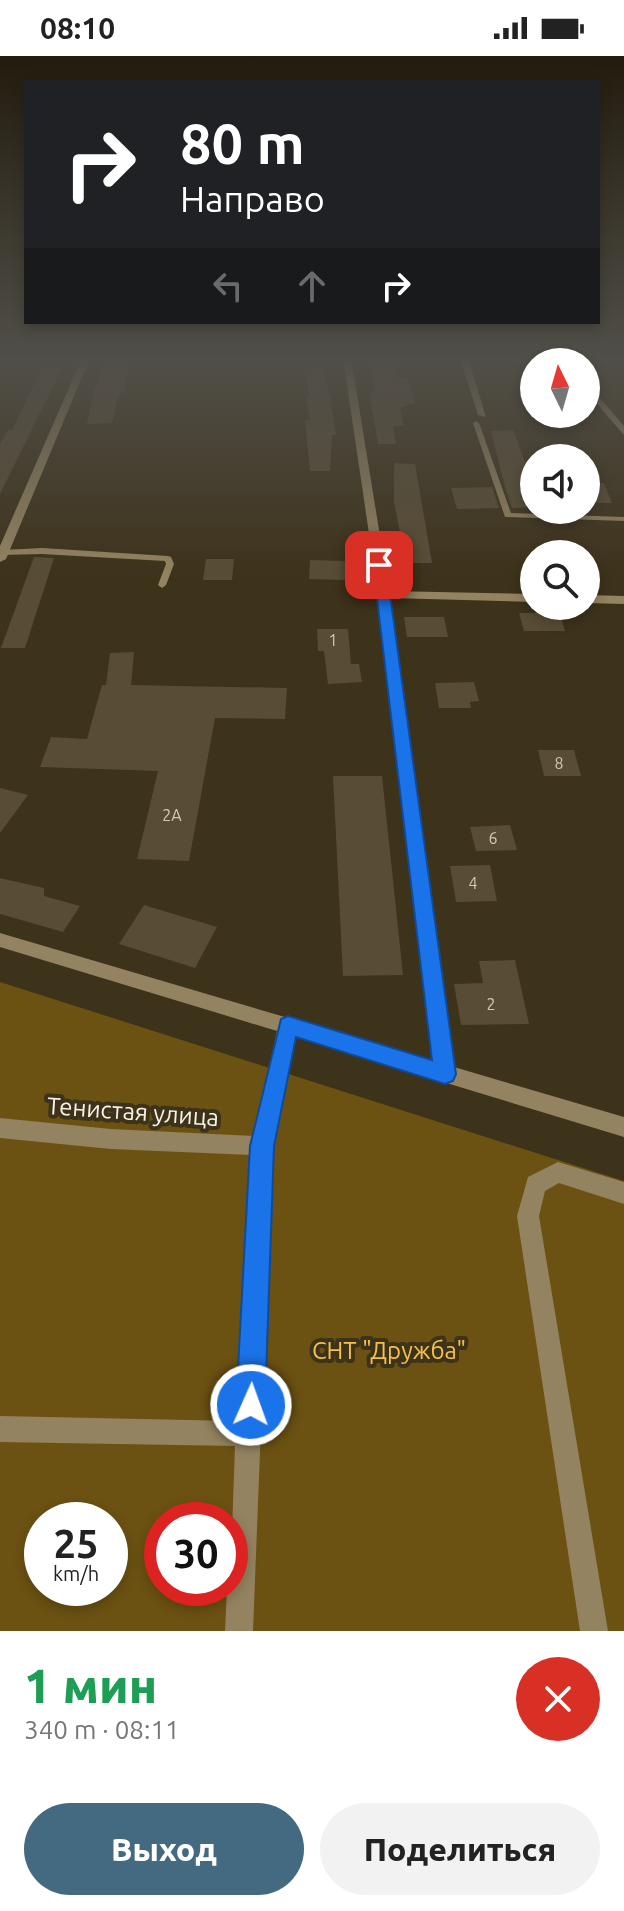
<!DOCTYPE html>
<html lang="ru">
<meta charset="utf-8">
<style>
body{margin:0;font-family:Ubuntu,sans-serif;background:#f2f2f2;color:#222;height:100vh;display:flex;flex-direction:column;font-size:30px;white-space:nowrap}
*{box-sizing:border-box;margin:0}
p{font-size:26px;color:#767676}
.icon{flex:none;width:44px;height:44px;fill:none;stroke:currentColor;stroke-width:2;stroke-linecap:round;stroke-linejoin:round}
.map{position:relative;height:1575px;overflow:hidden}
.details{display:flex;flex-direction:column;background:#fff;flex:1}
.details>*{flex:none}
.hud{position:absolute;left:24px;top:24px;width:576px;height:244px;border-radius:0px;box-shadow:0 4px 12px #0003;background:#202124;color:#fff;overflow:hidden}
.needle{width:52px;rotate:355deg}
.controls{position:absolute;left:520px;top:292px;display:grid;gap:16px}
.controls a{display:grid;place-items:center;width:80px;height:80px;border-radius:50%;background:#fff;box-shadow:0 4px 12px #0003;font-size:40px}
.speed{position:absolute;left:24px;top:1446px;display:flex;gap:16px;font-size:40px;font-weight:700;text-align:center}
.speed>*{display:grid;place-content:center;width:104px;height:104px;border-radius:50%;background:#fff;box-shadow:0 4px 12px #0003;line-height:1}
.speed small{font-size:20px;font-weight:400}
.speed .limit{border:12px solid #d22;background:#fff;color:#111}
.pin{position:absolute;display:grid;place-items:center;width:68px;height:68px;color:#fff;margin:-34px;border-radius:16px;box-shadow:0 4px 12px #0006}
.me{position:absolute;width:88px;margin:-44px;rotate:2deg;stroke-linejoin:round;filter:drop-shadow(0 0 6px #0008)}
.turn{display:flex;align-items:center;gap:28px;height:168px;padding:0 24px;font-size:36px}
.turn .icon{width:104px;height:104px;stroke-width:2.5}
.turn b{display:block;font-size:56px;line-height:68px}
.lanes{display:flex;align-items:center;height:76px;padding:0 24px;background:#0003;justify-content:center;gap:40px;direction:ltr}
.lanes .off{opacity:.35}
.round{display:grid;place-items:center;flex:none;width:84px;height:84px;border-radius:42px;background:#f2f2f2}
.headline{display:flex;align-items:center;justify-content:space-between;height:136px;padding:0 24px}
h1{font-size:48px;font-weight:800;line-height:60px;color:#1e9e55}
.action{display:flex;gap:16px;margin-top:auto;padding:16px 24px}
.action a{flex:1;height:92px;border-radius:48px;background:#436a80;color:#fff;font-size:32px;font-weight:800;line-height:92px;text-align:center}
.action a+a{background:#f2f2f2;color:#222}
.status{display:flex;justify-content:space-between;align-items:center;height:56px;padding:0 40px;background:#fff;direction:ltr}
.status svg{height:22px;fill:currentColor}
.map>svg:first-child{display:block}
.green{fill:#6b5112;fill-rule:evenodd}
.building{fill:#584c34}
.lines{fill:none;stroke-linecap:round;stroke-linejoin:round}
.service{fill:#948360;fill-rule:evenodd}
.minor{fill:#948360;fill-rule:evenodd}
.route{fill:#1a73e8;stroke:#114b97;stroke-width:2}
.labels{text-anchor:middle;stroke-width:8;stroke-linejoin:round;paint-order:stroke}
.number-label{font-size:16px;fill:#d1c8b8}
.near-street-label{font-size:24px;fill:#f9f2e4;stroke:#3d321a}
.near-park-label{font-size:24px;fill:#f6c148;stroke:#3d321a}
</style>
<div class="status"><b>08:10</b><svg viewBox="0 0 49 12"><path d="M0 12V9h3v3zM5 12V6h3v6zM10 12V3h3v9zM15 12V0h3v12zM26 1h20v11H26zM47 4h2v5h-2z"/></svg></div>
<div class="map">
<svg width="624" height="1575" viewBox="0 0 624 1575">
<rect width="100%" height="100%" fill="#3d321a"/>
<path class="green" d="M0,926L624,1125V1575H0ZM42,1464H110V1532H42ZM162,1464H230V1532H162Z"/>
<path class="building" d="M108,302H129L124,337H119L112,367L87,368L93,338Z
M371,302H394L397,322H408L415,347L400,352L404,370H393L396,388H378L369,335H374Z
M42,312H62L0,438V388L8,374H12Z
M305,313H322L330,340L336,379H332L330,415H310L305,364L310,363L306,341H309Z
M513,374L527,411H522L534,439V451L512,452L505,431L491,375Z
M394,407L415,408L432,507H406L394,446Z
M586,427H604L612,447H586Z
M492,431L499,452L457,453L451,432Z
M34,501L54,502L25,592H1Z
M206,503H234L232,524H203Z
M310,504L346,505L345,524L309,523Z
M519,557H560L565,575H524Z
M404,561H444L448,581H407Z
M317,573H348L351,608H359L362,626L328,628L324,595H318Z
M134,596L131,629L287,632L285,663L215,662L189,805L137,803L158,715L40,711L51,681L87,683L102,629H106L110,597Z
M474,626L479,645L470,646L471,652H439L435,627Z
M538,694H574L581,720H544Z
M333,720H382L403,919L343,920Z
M0,732L28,739L0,777Z
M510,769L517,794L476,795L470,771Z
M490,809L497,845L456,846L450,810Z
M0,822L44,832V840L80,850L63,876L0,858Z
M144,849L217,871L195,912L119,888Z
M515,904L529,968L461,969L454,928L483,927L479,905Z"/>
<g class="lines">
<path class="service" d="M476,365L479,367L511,457L624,461V465L505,461L473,367Z
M42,492L168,500L171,501L174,508L166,529L162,532L158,529L166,508L165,505L42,498L0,499V495L2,494Z"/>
<path class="minor" d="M82,302H90L6,503L0,506V490Z
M343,302H351L389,535L534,538V546L390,542L454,1011L624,1061V1081L295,981L272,1090L253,1575H225L227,1532H230L235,1390L0,1386V1360L236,1365L251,1099L111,1093L0,1082V1062L111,1073L254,1080L277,975L0,891V877L434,1005L378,538Z
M460,302H468L486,361L478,359Z
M561,302H570L572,306H564Z
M586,326L624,370V379L586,335Z
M586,539L624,540V548L586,547Z
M558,1106L624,1126V1148L559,1127L545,1135L539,1160L608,1575H580L517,1160L528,1121Z"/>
</g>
<linearGradient id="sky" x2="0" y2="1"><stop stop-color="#221c0e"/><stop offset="0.58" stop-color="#514f49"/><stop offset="1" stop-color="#514f49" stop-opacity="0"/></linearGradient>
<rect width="624" height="523" fill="url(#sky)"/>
<path class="route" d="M379,505L386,509L456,1018L453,1025L445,1028L296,981L274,1090L265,1349L261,1359L251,1363L241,1359L236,1349L250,1090L281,963L288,960L432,1004L373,509Z"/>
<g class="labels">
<g class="number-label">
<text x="333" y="590">1</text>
<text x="559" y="713">8</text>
<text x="172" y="765">2А</text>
<text x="493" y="788">6</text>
<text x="473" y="833">4</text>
<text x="491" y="954">2</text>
</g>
<g class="near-street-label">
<text transform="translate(133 1056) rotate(4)" y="8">Тенистая улица</text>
</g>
<g class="near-park-label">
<text x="389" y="1303">СНТ "Дружба"</text>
</g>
</g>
</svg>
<div class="controls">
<a><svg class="needle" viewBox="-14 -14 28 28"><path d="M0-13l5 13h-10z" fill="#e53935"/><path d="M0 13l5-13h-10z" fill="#767676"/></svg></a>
<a><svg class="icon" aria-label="sound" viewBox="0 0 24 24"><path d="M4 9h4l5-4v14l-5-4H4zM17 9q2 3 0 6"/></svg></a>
<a><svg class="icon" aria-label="search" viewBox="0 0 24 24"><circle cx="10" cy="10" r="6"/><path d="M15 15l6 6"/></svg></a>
</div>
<div class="speed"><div>25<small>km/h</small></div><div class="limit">30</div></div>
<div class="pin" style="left:379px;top:509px;background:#d93025"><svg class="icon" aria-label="arrive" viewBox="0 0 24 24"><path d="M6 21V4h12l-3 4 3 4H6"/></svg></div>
<svg class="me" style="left:251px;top:1349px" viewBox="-20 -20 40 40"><circle r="17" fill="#1a73e8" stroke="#fff" stroke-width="3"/><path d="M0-11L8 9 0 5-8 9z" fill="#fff"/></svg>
<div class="hud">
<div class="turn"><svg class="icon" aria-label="right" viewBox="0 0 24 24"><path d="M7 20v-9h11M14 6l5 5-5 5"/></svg><div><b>80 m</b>Направо</div></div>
<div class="lanes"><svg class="icon off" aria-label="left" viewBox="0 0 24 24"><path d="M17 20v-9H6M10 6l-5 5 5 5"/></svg><svg class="icon off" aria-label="ahead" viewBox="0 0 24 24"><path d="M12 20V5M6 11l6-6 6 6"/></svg><svg class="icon" aria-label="right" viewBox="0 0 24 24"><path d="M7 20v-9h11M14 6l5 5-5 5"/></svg></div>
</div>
</div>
<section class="details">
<div class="headline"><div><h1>1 мин</h1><p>340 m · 08:11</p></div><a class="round" style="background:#d93025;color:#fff"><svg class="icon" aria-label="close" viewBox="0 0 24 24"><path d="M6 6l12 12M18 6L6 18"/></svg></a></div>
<div class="action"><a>Выход</a><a>Поделиться</a></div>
</section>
